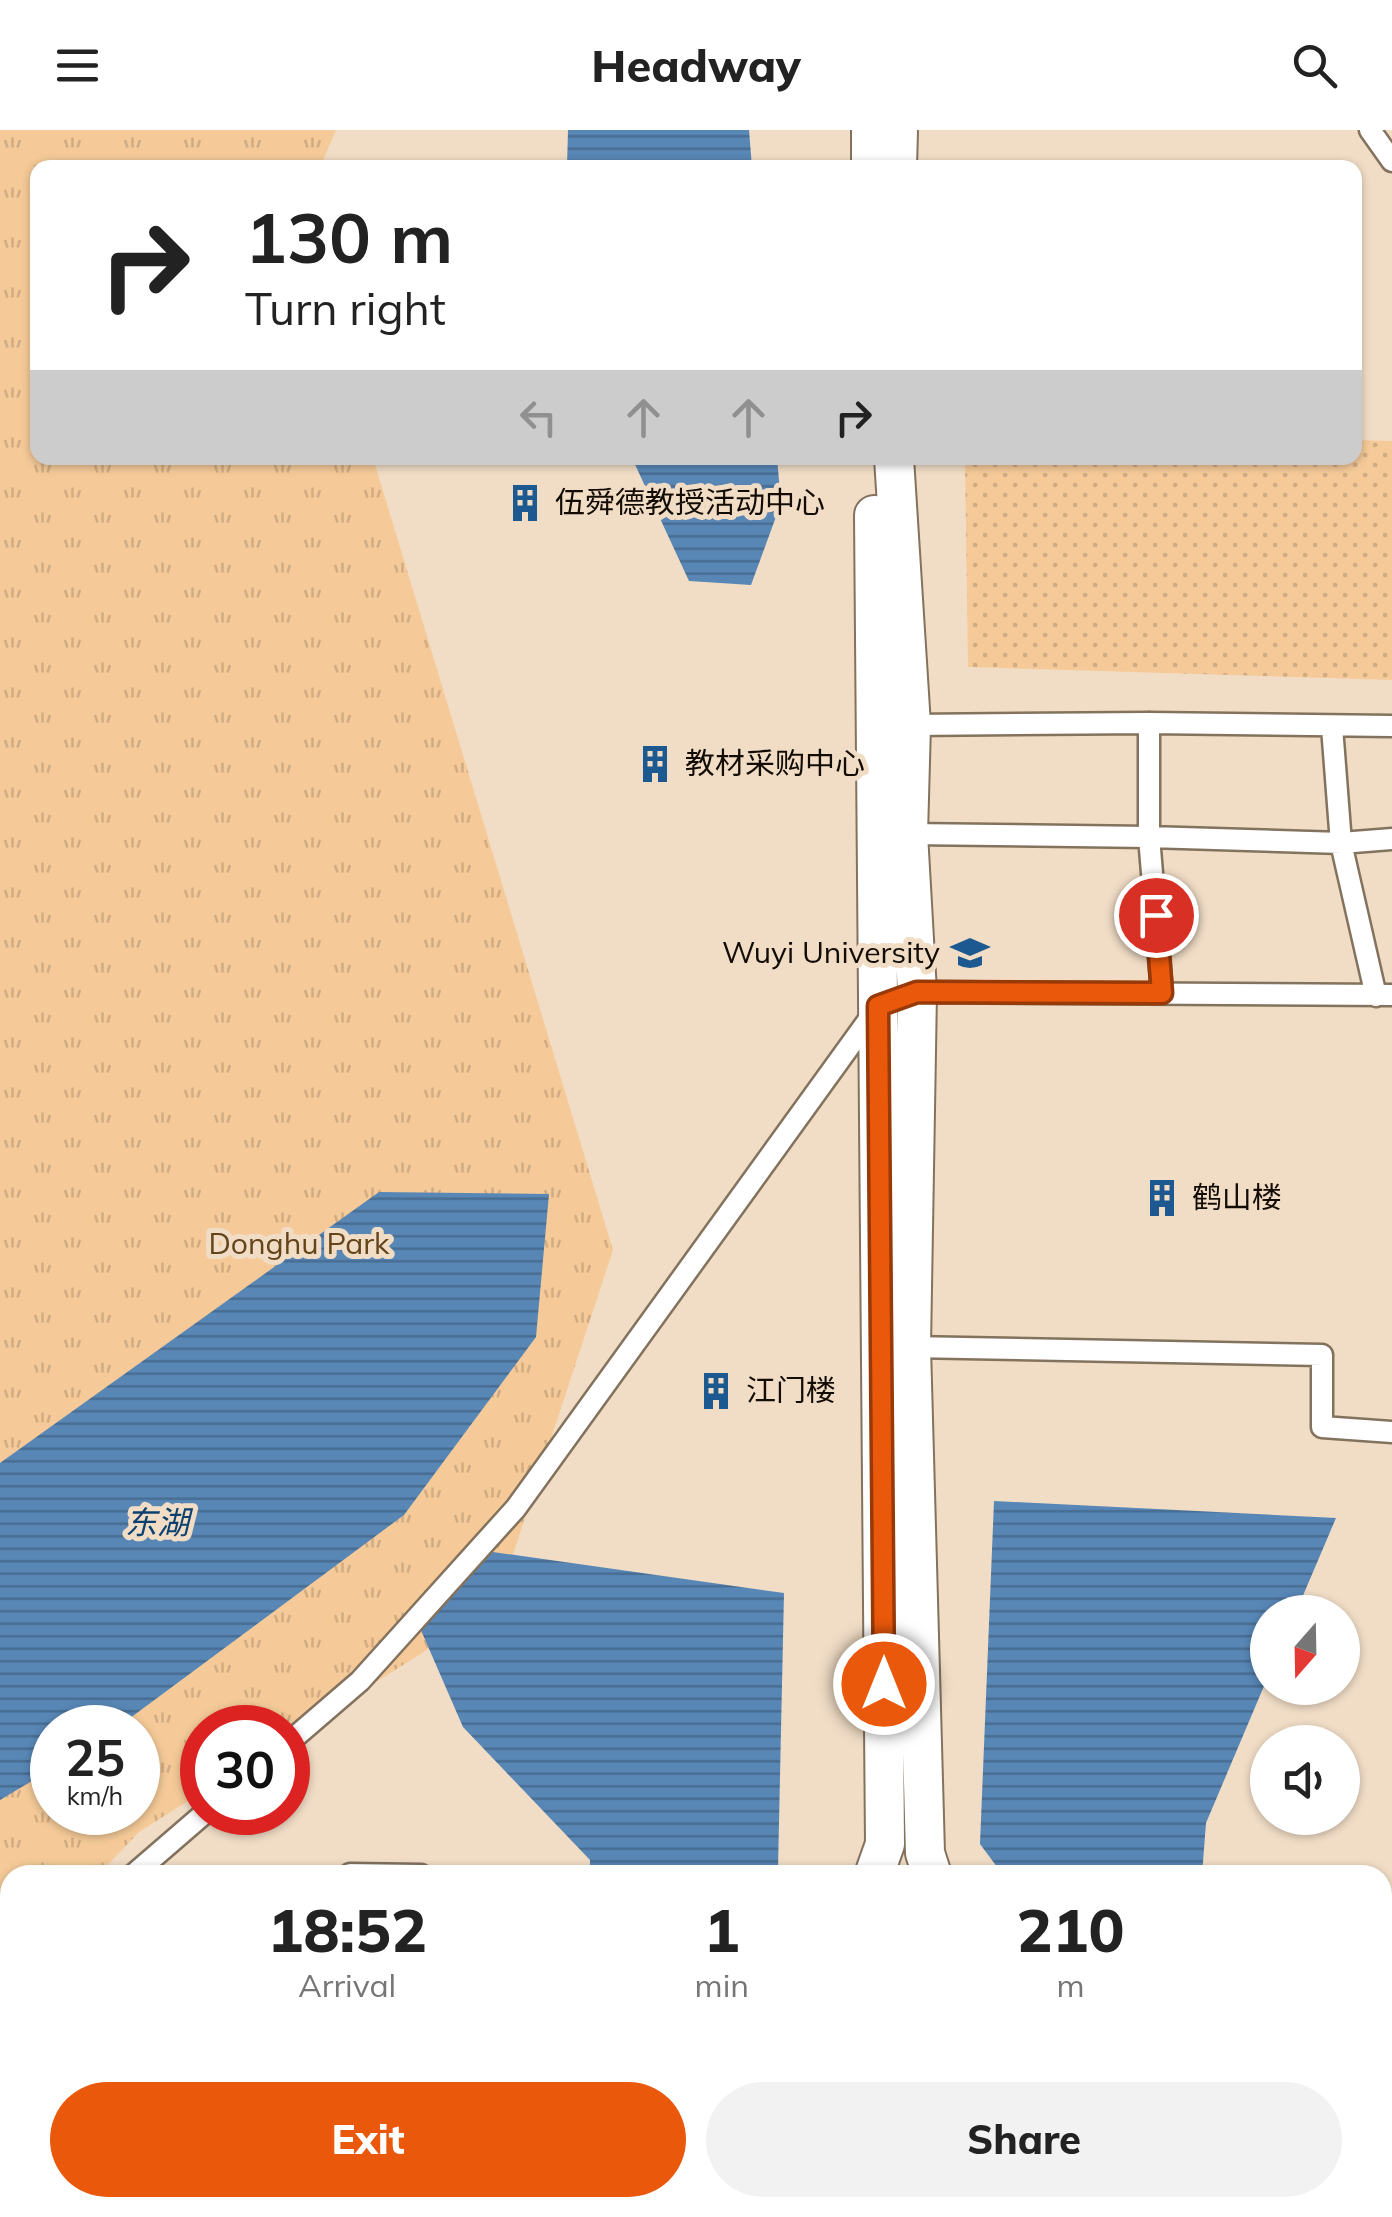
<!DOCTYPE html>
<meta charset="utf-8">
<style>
body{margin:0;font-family:Mulish,"Noto Sans SC",sans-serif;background:#f2f2f2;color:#222;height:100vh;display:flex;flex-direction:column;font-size:38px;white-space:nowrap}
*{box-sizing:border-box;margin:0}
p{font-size:32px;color:#767676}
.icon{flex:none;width:55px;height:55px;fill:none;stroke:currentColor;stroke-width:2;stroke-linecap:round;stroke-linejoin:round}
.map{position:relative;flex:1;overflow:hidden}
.details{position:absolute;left:0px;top:1735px;width:1392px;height:352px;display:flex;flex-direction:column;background:#fff;border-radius:30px 30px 0 0;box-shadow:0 2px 8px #0004}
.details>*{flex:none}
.top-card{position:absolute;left:30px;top:30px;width:1332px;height:305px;border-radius:20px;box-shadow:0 2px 8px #0004;background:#fff;color:#222;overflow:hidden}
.needle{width:65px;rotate:200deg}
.buttons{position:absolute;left:1250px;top:1465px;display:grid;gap:20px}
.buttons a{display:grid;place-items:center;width:110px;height:110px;border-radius:50%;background:#fff;box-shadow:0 2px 8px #0004;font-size:50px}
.speed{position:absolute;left:30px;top:1575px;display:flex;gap:20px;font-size:50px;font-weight:700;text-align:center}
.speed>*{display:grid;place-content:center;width:130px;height:130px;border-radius:50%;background:#fff;box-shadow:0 2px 8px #0004;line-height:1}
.speed small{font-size:25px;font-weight:400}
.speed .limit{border:15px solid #d22;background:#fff;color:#111}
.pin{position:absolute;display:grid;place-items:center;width:85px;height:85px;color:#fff;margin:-42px;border:5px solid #fff;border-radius:50%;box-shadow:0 2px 10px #0007}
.me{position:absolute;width:110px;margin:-55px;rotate:0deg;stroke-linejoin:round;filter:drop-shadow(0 0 8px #0008)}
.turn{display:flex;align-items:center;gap:35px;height:210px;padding:0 50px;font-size:45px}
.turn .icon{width:130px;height:130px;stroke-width:2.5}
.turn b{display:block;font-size:70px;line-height:85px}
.lanes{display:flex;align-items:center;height:95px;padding:0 50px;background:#0003;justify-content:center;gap:50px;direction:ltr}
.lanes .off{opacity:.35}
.eta{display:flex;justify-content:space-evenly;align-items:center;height:170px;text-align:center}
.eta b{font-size:60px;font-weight:800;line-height:70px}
.cta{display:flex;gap:20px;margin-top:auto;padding:20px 50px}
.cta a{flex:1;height:115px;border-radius:60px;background:#ea580c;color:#fff;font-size:40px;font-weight:800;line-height:115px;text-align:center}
.cta a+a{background:#f2f2f2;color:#222}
header{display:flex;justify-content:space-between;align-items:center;height:130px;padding:0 50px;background:#fff;font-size:45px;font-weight:800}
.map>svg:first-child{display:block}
.grass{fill:url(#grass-dots)}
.park{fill:url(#park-tufts);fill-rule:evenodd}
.water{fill:url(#water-rules)}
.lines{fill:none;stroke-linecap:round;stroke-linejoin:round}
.service-casing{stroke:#83725d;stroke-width:25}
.minor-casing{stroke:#83725d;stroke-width:42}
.service{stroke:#fff;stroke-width:20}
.minor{stroke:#fff;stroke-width:38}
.route-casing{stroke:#983908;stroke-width:25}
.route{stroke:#ea580c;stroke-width:18}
.labels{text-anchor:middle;stroke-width:10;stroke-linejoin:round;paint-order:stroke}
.poi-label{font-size:30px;fill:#120c05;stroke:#f1ddc6;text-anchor:start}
.park-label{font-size:30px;fill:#63441b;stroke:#f1ddc6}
.water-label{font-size:32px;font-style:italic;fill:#0c416f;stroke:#f1ddc6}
</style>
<header><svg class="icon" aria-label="menu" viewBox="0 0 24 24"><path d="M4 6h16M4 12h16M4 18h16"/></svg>Headway<svg class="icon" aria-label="search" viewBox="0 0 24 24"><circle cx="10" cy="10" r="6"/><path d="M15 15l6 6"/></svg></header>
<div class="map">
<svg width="1392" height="2087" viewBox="0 0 1392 2087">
<defs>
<pattern id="grass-dots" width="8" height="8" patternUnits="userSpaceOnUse" patternTransform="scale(2.5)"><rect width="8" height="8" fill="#f5ca98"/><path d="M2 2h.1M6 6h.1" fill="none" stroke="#d1ac82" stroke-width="1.8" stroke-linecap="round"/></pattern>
<pattern id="park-tufts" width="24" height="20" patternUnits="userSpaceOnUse" patternTransform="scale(2.5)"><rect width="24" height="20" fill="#f5ca98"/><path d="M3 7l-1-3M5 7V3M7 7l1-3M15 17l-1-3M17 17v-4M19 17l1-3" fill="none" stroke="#d1ac82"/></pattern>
<pattern id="water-rules" width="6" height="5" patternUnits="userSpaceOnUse" patternTransform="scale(2.5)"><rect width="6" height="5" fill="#5887b6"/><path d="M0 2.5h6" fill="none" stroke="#476d92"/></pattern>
</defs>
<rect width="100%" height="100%" fill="#f1ddc6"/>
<path class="grass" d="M1355,310L1392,311V550L968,537L965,328H1355Z"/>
<path class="park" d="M0,0H336L320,37L38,38V328H373L613,1120L496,1476L288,1608V1598H202V1662L139,1702L98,1745H10V1836L0,1841ZM52,1598H138V1682H52Z"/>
<path class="water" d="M568,0H749L752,37H567Z
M632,328H777L781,373L751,455L689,451Z
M379,1062L549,1064L536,1207L404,1385L118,1597L52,1598V1639L0,1670V1333Z
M994,1371L1336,1388L1296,1482H1268L1267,1549L1206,1693L1202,1745H1003L980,1714Z
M486,1421L784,1463L778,1739L774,1745H590V1730L463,1597L420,1498Z
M596,2078H802V2087H594Z
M973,2078H1209V2087H973Z"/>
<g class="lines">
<g class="service-casing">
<path id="service" d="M1370,0L1392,31
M1149,593V707L1162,863
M911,595L1149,593L1392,596
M1332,597L1341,713L1376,866
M908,704L1149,707L1341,713L1392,709
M910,865L917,862L1392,865
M911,1217L1322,1225V1297L1392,1302
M288,1613L360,1551L516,1378L875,881
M350,1744L421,1745
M133,1745L206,1682
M0,1850L10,1845
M519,2078V2087
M1236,2078V2087
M116,2087L117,2078"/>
</g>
<g class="minor-casing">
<path id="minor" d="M871,0V38
M897,38L898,0
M894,328L911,595L908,704L917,862L911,1217L925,1723L932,1745
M874,1745L885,1714L874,385
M901,2087L902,2078"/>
</g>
<use href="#service" class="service"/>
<use href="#minor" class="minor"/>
</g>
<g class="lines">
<g class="route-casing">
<path id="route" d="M884,1554L878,876L917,862L1162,863L1156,785"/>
</g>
<use href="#route" class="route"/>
</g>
<defs>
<g id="building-bare" transform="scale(3)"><path d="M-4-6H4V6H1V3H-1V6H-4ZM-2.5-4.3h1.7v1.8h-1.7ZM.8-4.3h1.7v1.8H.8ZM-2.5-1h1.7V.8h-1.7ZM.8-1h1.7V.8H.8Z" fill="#1c5990" stroke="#f1ddc6" stroke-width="2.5" paint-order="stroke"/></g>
<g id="university-bare" transform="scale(3)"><path d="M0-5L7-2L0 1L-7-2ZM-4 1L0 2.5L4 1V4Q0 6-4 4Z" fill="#1c5990" stroke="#f1ddc6" stroke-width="2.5" paint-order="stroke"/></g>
</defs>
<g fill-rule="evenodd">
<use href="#building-bare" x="525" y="373"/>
<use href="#building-bare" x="655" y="634"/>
<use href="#university-bare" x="970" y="823"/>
<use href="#building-bare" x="1162" y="1068"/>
<use href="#building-bare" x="716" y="1261"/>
</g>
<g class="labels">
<g class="poi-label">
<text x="555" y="383">伍舜德教授活动中心</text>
<text x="685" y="644">教材采购中心</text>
<text x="940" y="833" text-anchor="end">Wuyi University</text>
<text x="1192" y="1078">鹤山楼</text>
<text x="746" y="1271">江门楼</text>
</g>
<g class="park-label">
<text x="299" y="1124">Donghu Park</text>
</g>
<g class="water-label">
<text x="157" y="1404">东湖</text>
</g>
</g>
</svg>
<div class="buttons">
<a><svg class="needle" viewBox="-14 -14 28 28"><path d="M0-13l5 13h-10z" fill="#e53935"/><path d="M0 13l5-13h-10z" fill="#767676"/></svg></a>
<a><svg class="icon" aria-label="sound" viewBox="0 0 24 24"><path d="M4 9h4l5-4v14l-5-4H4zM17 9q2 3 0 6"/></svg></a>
</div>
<div class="speed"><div>25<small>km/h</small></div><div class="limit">30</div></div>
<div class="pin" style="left:1156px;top:785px;background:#d93025"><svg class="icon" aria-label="arrive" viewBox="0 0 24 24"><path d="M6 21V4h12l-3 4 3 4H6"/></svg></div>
<svg class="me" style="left:884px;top:1554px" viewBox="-20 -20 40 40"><circle r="17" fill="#ea580c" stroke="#fff" stroke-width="3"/><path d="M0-11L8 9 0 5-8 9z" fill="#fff"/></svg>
<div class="top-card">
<div class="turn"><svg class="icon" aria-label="right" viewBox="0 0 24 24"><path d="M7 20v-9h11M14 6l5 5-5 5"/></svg><div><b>130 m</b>Turn right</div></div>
<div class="lanes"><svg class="icon off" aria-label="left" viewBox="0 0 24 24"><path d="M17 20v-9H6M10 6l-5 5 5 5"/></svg><svg class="icon off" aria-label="ahead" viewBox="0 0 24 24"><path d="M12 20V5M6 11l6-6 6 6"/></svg><svg class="icon off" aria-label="ahead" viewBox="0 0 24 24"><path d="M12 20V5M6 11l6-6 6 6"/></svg><svg class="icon" aria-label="right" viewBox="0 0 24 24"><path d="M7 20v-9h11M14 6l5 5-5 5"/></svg></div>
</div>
<section class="details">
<div class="eta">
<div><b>18:52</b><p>Arrival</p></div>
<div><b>1</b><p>min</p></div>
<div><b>210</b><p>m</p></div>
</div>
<div class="cta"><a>Exit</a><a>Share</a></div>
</section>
</div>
